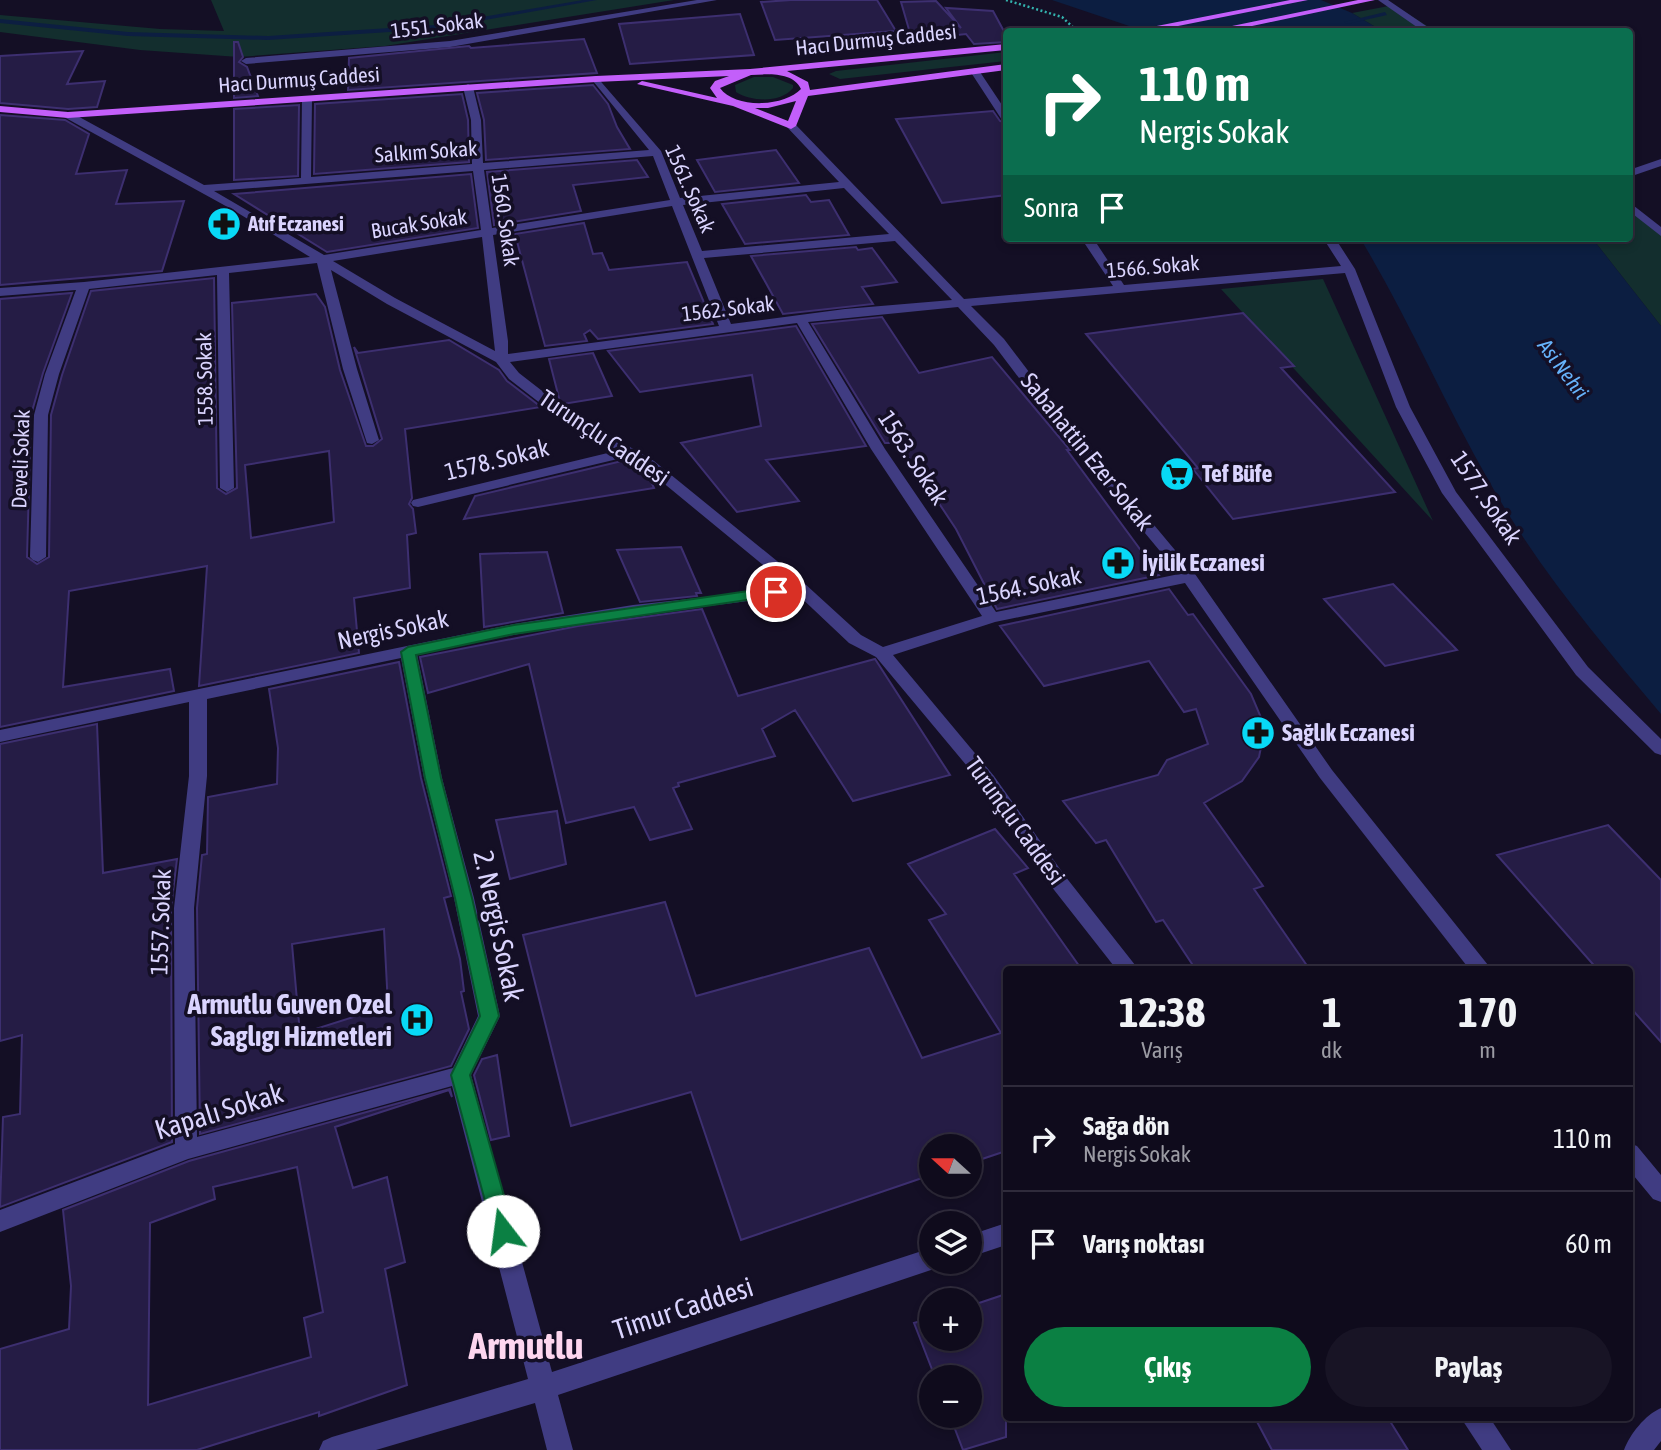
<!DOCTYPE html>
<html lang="tr">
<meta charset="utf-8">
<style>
body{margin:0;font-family:"Asap Condensed",sans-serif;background:#181425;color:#f1f3f6;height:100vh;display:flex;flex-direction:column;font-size:26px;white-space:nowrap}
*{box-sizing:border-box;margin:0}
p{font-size:23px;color:#9b9ba3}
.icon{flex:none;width:38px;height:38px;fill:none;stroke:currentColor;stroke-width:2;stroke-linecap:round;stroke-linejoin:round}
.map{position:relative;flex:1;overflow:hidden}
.sheet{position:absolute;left:1003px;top:966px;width:630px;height:455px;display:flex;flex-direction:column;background:#0f0b1c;border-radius:7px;box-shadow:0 4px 10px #0003,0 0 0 2px #2f2b3b}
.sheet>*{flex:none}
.hud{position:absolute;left:1003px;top:28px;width:630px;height:214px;border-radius:7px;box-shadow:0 4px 10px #0003,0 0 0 2px #2f2b3b;background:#0b6e4f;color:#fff;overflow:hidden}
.needle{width:46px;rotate:291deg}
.buttons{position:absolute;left:919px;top:1134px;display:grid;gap:14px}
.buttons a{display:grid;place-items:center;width:63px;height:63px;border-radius:50%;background:#0f0b1c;box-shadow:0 4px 10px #0003,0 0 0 2px #2f2b3b;font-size:35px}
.pin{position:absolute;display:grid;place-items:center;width:60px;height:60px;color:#fff;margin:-30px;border:4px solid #fff;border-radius:50%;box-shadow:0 2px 7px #0007}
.me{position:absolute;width:77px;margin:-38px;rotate:345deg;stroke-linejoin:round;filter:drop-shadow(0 0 5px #0008)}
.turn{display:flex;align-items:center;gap:24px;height:147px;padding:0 21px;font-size:32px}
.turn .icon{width:91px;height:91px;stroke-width:2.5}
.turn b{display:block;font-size:49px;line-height:60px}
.then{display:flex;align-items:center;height:66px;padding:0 21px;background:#0003;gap:14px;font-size:26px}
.eta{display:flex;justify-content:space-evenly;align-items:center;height:119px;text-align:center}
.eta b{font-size:42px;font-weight:700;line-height:49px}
.primary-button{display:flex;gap:14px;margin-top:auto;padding:14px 21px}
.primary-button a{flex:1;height:80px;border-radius:42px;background:#0b8043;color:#fff;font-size:28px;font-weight:700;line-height:80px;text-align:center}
.primary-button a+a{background:#181425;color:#f1f3f6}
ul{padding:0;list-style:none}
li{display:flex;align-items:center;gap:21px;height:105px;padding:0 21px;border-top:2px solid #2f2b3b}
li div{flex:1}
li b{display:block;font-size:26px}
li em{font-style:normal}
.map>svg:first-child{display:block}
.green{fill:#132e2e}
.water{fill:#0c1e41}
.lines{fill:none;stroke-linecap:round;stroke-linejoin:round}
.stream{fill:#0c1e41;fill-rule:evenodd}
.building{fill:#251c45;stroke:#3d2f70;stroke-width:2;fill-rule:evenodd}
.path{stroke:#33b3ae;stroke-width:2.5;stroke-dasharray:2 2.5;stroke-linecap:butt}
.minor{fill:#403c82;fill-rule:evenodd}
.major{fill:#c35ffa;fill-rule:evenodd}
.route{fill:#0b8043;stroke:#07532c;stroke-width:2}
.labels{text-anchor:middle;stroke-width:7;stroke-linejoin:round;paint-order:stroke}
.far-street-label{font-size:21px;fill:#dad4fe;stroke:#140f25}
.far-poi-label{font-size:21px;font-weight:bold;fill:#dad4fe;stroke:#140f25;text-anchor:start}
.far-water-label{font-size:21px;font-style:italic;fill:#66b2fa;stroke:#140f25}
.street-label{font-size:24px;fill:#dad4fe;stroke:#140f25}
.poi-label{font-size:24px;font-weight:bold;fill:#dad4fe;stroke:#140f25;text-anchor:start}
.near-street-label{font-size:28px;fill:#dad4fe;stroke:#140f25}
.near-poi-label{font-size:28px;font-weight:bold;fill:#dad4fe;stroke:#140f25;text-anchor:end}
.near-district-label{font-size:38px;font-weight:bold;fill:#fed6ef;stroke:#140f25}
</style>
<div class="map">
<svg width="1661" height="1450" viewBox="0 0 1661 1450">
<rect width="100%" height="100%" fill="#140f25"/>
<path class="green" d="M211,0H674L385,46L239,57L140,50L0,32V15L160,29L224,31Z
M1394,5L1435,31H1382L1352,13Z
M1006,52V61L840,79L829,74L836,71Z
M754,77H773L793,85V88C781,103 752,102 736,92L735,85Z
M1629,205L1661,235V326L1592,238H1629Z
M1323,279L1433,521L1221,289Z"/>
<path class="water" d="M1052,0H1321L1352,13L1382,31H1144Z
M1360,238H1592L1661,326V714C1599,640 1537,567 1490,483C1444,403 1408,317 1360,238Z"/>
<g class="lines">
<path class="stream" d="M583,0H597L435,29L268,40L128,36L0,23V19L128,32L268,36L435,25Z
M1385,12L1387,15L1347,24L1344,22Z"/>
</g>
<path class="building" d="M791,0H877L896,31L775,40L761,2Z
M936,1L961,28L946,8L993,11L1006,35V42L974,44L966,34L912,40L901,2Z
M740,14L754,55L630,64L619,24Z
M584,39L597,73L348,90L349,58L469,46L471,48Z
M234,42H238L243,57L239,62L247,67L258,96L234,98Z
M83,51L67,84L105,81L97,107L68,109L0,103V56Z
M593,85L608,104L617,127L630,149L486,160L484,120L477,93Z
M462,94L468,120L469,162L314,174L315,104Z
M299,105L298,176L234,180V109Z
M993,111L1000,121L1006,123V195L942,203L896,119Z
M0,115L65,120L89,134L76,174L127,170L116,204L184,201L162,271L0,285Z
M776,150L799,183L715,192L697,160Z
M637,160L648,177L573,185L581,211L494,225L487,172Z
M471,174L478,228L327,252L234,194Z
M806,195L811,202L829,200L849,235L745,244L722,204Z
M584,223L593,254L602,253L609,270L687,262L713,324L598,339L590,330L584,334L587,341L545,346L515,234Z
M856,247L858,250L872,248L897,282L862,287L873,304L783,314L751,256Z
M214,278L217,488L226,494L237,488L232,303L316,294L325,307L340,370L366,446H373L382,439L354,347L358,353L449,340L499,370L507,381L541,407L405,429L412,498L409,504L413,509L416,533L407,535L410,588L354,598L359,653L199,686L207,566L69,591L63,687L170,669L174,691L0,727V299L72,293L43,373L31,415L27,557L37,564L49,557L51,415L62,375L91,291ZM329,451L334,522L251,538L245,465Z
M1243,313L1294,366L1281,368L1395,492L1233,519L1193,469L1198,468L1086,334Z
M882,317L919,373L992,357L1070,450H1067L1159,575L997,609L956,529L899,443H885L812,324Z
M796,326L866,446L766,460L799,501L737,512L681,443L761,426L752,375L640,392L608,351Z
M593,353L612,396L563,404L560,402L549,359Z
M626,460L647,473L654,488L464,519L475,496Z
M681,547L701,593H696L697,596L640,602L617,550Z
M547,552L563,613L484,627L480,554Z
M1393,584L1457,650L1385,666L1324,599Z
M1169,589L1188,615L1193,614L1251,694L1265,727L1259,757L1242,781L1204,803L1263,886L1254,889L1310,970H1196L1163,920L1156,922L1106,840L1096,843L1063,801L1158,775L1167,760L1208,744L1196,709L1184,712L1149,661L1044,686L1000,626Z
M702,609L738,696L875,659L950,775L853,801L795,710L762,729L775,756L678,783L679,786L673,788L692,829L650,840L634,807L566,823L529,664L428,693L420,657L578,626Z
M399,662L421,778L451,896L444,898L460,959L464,991L461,992L469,1029L451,1066L200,1134L197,908L202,855L207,854L208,797L277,784L278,748L269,689ZM384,929L388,1006L300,1034L292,944Z
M97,724L103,873L177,859L171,908L172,1142L0,1207L3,1117L20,1114L22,1035L0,1041V744Z
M557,811L566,864L510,879L496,820Z
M1608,825L1661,880V1042L1629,1006V970H1598L1497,855Z
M995,829L1028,868L1014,874L1082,970H1006V1151L970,1163V1146H931V1175L741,1240L691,1092L571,1126L523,935L665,902L696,996L869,948L922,1058L1001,1033L929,920L946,914L908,864Z
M497,1055L509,1136L491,1140L474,1075L482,1059Z
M450,1089L452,1097L449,1090L335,1127L353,1188L387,1177L405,1262L385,1269L407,1385L319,1416V1412L197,1450H0V1349L69,1329L71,1286L63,1210L189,1161ZM297,1167L323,1312L304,1318L311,1357L148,1405L150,1223L215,1199L213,1187Z
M1006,1294V1437L963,1450L950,1416H970V1377H935L914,1323L931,1318V1339H970V1306Z
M1255,1418H1388L1408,1450H1272Z"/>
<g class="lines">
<path class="path" d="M1006,0L1062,17L1078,32"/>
<path class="minor" d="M697,0H717L450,47L246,64L241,61L246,58L450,41Z
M1378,0H1388L1435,32H1424Z
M975,68L978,69L1006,111V121L1002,120L970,71Z
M596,76L661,151L680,198L839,182L786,126L795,124L964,299L1113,286L1081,238H1093L1124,285L1341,266L1323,238H1335L1355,269L1410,407L1456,492L1588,667L1661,739V755L1655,753L1576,675L1442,493L1396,407L1345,273L971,306L1004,339L1057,409L1195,574L1332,770L1492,970H1470L1320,778L1185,583L995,622L893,655L994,776L1065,876L1139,970H1117L1051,886L982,784L876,657L849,643L795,592C741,605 687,607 632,615C559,625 488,640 417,654L442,778L474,898L500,1016L471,1075L552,1372L931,1248V1262H942L939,1267L931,1270L558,1395L573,1450H547L535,1403L376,1450H319L323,1441L332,1437L528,1379L452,1086L188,1159L0,1232V1210L175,1144L174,908L189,776V702L0,742V730L514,624L633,605L754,592L786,584L644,467L626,457L418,507L413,506L411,503L413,500L616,451L558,417L509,379L496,362L387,304L331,270L357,369L379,440L372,444L367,443L343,369L317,263L229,273L234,488L227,492L220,488L217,275L89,289L59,374L48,415L46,557L38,562L33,560L30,557L34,415L45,374L76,290L0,296V288L84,282L310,257L233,210L64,117V113H72L204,185L301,178L302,99L307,96L312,99L311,177L472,164L471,120L463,87L468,84L473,87L481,120L483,163L649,150L593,81V77ZM653,156L670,200L492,228L484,170ZM473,171L481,230L324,255L214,191ZM844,188L889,234L702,251L683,205ZM672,206L719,326L508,354V341L493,235ZM482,237L495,351L395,298L333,261ZM895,241L952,300L845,309L731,324L704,258ZM958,307L994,345L1047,415L1179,574L996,612L885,449L808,322ZM797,323L871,449L982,616L883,647L861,635L804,583L654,461L568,411L519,373L510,362ZM401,658L424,778L454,898L478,1016L453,1068L197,1137L194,908L207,776V699Z
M1661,159V166L1629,177V170Z
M1629,202L1661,227V236L1629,211Z
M1629,1143L1637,1146L1661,1175V1202L1653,1199L1629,1170Z
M1006,1223V1245L970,1257V1235Z
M1661,1408V1441L1654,1450H1624C1630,1434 1645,1415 1661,1408Z
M1461,1418H1490L1511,1450H1482Z"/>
<path class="major" d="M1290,0H1308L1148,32H1126Z
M1358,0H1375L1224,32H1203Z
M1006,44V50L787,71L808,82L810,90L1006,64V70L808,96L796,126L791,129L733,106L637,84L642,81L717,98L710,88L715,81L729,76L596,82L68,118L0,112V106L68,112L596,76L750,69ZM751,75C768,74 793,72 801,89C784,107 735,109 720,88ZM796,101L788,121L755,108H768Z"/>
</g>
<path class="route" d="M776,587L783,592L781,595L514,634L416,655L441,778L472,898L499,1016L470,1075L514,1231L510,1238L503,1241L495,1238L451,1075L480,1016L455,898L425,778L401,652L408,647L514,625Z"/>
<defs>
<g id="pharmacy-disc" transform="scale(1.75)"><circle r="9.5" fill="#08d9f6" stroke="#140f25"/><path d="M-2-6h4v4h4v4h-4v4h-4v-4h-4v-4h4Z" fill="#111"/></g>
<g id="supermarket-disc" transform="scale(1.75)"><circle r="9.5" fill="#08d9f6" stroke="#140f25"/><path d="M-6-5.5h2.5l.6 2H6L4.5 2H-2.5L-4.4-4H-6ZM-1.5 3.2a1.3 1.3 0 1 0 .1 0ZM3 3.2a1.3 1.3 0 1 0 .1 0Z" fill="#111"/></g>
<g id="hospital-disc" transform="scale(1.75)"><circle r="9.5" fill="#08d9f6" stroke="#140f25"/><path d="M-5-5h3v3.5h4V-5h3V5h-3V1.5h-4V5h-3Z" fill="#111"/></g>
</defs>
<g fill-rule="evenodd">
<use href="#pharmacy-disc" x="224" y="224"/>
<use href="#supermarket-disc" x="1177" y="474"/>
<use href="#pharmacy-disc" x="1118" y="563"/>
<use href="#pharmacy-disc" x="1258" y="733"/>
<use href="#hospital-disc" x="417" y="1020"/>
</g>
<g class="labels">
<g class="far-street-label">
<text transform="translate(437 26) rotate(-7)" y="7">1551. Sokak</text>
<text transform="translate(876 40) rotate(-6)" y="7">Hacı Durmuş Caddesi</text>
<text transform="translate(299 80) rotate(-4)" y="7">Hacı Durmuş Caddesi</text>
<text transform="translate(426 152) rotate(-4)" y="7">Salkım Sokak</text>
<text transform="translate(690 189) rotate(66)" y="7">1561. Sokak</text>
<text transform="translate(505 220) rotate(82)" y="7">1560. Sokak</text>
<text transform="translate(419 224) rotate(-9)" y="7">Bucak Sokak</text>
<text transform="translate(1153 267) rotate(-5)" y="7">1566. Sokak</text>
<text transform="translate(728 309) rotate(-7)" y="7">1562. Sokak</text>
<text transform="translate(205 379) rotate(-91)" y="7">1558. Sokak</text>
<text transform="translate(21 459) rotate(-88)" y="7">Develi Sokak</text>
</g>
<g class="far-poi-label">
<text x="248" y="231">Atıf Eczanesi</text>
</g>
<g class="far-water-label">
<text transform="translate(1563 369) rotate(53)" y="7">Asi Nehri</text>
</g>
<g class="street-label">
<text transform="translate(604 438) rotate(34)" y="8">Turunçlu Caddesi</text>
<text transform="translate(1087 452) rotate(51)" y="8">Sabahattin Ezer Sokak</text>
<text transform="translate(913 458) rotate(57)" y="8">1563. Sokak</text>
<text transform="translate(497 460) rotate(-14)" y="8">1578. Sokak</text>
<text transform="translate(1486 498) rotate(56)" y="8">1577. Sokak</text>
<text transform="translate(1029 586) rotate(-12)" y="8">1564. Sokak</text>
<text transform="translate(393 630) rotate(-12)" y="8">Nergis Sokak</text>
<text transform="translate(1015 821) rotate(54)" y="8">Turunçlu Caddesi</text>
<text transform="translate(161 922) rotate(-88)" y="8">1557. Sokak</text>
</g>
<g class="poi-label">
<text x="1202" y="482">Tef Büfe</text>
<text x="1142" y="571">İyilik Eczanesi</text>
<text x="1282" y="741">Sağlık Eczanesi</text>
</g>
<g class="near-street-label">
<text transform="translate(499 926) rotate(78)" y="10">2. Nergis Sokak</text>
<text transform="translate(219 1111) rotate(-17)" y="10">Kapalı Sokak</text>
<text transform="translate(683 1308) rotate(-18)" y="10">Timur Caddesi</text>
</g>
<g class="near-poi-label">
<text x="392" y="1014">Armutlu Guven Ozel<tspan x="392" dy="32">Saglıgı Hizmetleri</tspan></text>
</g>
<g class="near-district-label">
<text x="526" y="1359">Armutlu</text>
</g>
</g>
</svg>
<div class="buttons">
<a><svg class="needle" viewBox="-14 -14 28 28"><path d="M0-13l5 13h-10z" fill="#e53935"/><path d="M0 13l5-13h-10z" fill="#9b9ba3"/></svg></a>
<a><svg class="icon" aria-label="layers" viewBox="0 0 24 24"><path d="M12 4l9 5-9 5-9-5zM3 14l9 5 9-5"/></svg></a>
<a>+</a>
<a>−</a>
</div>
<div class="pin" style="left:776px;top:592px;background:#d93025"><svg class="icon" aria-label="arrive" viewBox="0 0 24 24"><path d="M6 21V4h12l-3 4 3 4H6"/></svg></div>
<svg class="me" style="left:503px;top:1231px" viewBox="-20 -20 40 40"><circle r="19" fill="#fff"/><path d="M0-13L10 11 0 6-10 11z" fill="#0b8043"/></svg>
<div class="hud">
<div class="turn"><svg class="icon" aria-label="right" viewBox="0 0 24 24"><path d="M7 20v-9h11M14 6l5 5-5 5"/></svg><div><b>110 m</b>Nergis Sokak</div></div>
<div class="then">Sonra<svg class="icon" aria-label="arrive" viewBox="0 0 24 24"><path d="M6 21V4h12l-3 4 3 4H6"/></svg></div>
</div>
<section class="sheet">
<div class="eta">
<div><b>12:38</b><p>Varış</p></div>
<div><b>1</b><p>dk</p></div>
<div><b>170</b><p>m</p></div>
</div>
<ul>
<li><svg class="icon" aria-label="right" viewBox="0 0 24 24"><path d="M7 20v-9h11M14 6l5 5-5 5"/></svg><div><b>Sağa dön</b><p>Nergis Sokak</p></div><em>110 m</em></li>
<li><svg class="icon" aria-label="arrive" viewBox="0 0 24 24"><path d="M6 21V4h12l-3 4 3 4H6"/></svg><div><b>Varış noktası</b></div><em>60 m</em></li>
</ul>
<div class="primary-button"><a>Çıkış</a><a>Paylaş</a></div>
</section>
</div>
